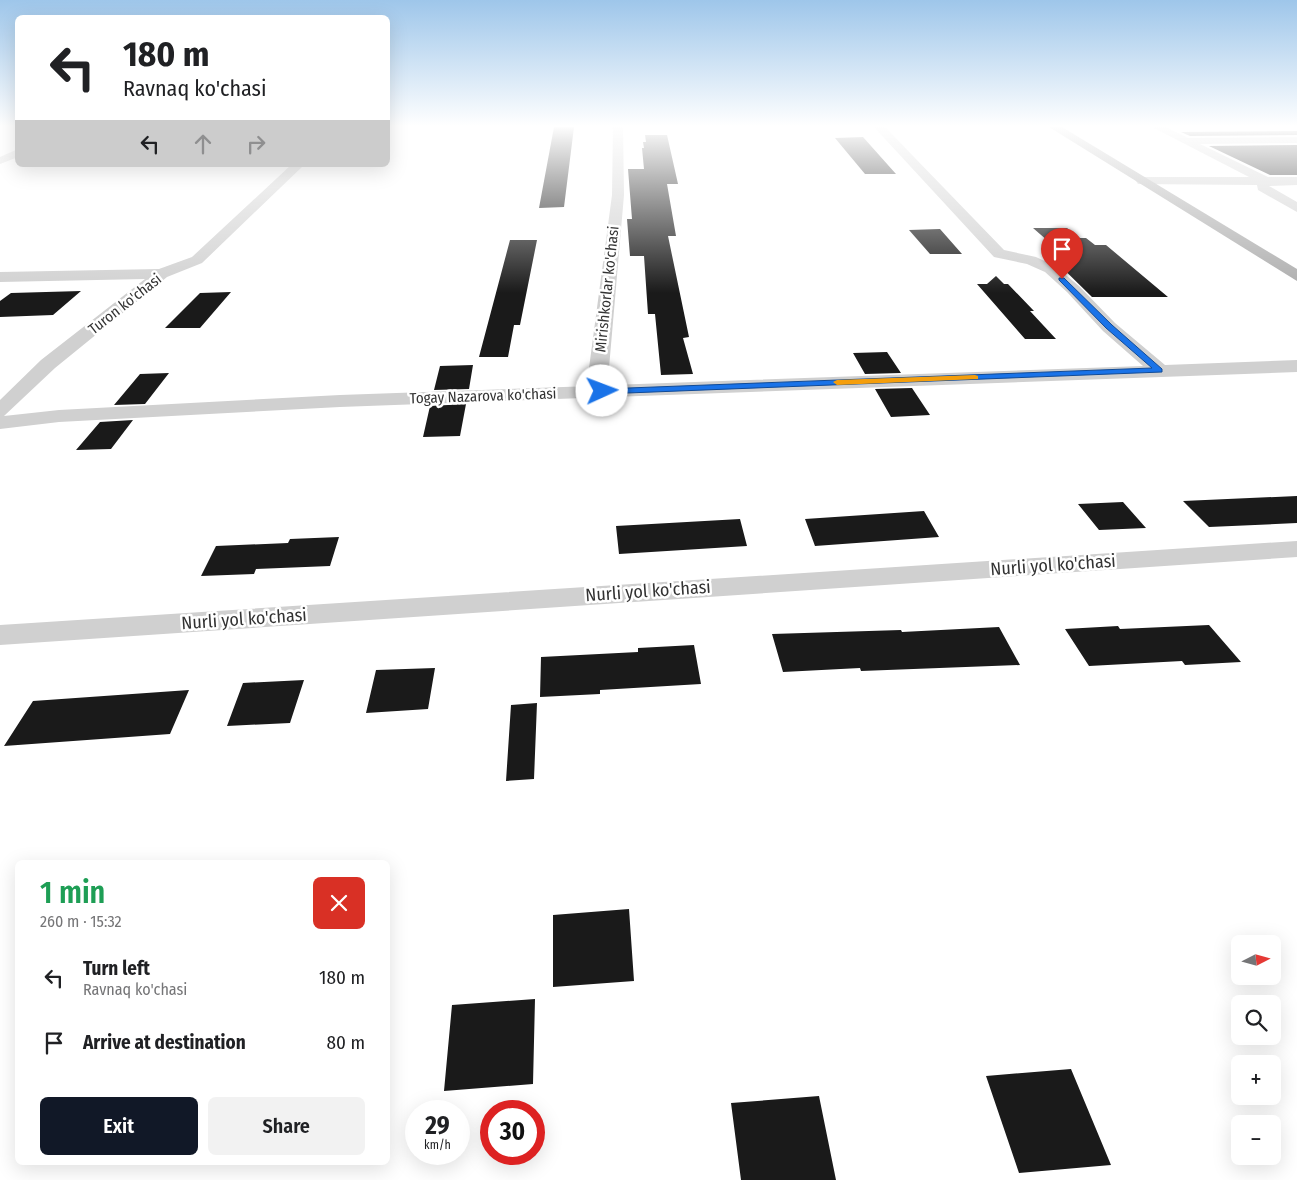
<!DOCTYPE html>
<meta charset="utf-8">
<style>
body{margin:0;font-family:"Fira Sans Condensed",sans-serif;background:#f2f2f2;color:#202124;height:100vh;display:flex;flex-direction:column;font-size:19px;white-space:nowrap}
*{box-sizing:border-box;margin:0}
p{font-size:16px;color:#757577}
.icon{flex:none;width:28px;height:28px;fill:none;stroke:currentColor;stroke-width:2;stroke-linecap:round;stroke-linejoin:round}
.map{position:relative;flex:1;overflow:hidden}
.sheet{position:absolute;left:15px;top:860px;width:375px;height:305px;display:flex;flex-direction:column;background:#fff;border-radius:8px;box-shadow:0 5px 20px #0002}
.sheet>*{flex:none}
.guide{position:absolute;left:15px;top:15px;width:375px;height:152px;border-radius:8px;box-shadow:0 5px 20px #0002;background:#fff;color:#202124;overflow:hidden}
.needle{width:32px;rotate:84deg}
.fabs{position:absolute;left:1231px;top:935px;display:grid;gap:10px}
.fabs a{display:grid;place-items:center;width:50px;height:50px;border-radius:8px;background:#fff;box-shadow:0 5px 20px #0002;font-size:25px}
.speed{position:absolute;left:405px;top:1100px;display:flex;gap:10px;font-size:25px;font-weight:700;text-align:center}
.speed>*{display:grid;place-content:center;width:65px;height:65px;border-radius:50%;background:#fff;box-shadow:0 5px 20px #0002;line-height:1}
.speed small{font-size:12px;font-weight:400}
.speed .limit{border:8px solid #d22;background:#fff;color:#111}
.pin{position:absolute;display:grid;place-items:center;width:42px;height:42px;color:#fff;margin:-51px -21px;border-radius:50% 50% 50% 0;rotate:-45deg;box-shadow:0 0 5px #0007}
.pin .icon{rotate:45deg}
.me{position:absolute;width:55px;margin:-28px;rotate:88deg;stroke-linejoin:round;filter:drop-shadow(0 0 4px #0008)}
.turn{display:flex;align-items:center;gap:18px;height:105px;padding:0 25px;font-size:22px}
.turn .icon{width:65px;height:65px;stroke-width:2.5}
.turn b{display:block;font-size:35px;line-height:42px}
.lanes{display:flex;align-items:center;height:48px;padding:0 25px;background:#0003;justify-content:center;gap:25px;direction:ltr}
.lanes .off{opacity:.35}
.round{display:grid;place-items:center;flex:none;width:52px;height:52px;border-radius:8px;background:#f2f2f2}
.headline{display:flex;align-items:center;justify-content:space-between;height:85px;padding:0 25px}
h1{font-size:30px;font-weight:600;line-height:38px;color:#1e9e55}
.button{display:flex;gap:10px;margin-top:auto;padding:10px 25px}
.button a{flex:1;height:58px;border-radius:8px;background:#111827;color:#fff;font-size:20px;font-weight:600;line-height:58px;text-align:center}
.button a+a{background:#f2f2f2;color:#202124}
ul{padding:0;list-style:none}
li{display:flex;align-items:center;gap:15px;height:65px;padding:0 25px}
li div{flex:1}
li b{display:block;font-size:19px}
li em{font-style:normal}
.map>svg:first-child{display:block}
.building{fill:#1a1a1a}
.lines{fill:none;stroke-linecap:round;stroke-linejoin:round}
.minor{fill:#d0d0d0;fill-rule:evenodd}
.major{fill:#ababab;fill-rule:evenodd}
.route{fill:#1a73e8;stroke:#114b97}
.slow{fill:#f59e0b}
.labels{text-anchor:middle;stroke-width:5;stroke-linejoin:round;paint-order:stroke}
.far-street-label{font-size:15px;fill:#333;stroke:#fff}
.street-label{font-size:18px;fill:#333;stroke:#fff}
</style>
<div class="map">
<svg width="1297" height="1180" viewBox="0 0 1297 1180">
<rect width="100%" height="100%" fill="#fff"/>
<path class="building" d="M554,127H574L564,207L539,208Z
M1297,131V135L1190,136L1181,132Z
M645,135H667L678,184H667L676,236H668L689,337L683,338L693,374L661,375L655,314H648L644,256H630L627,219H632L628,169H644L642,148H644L643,142H646Z
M863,137L896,174H865L835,138Z
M1297,145V175H1270L1209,146Z
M1033,228H1067L1080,238H1086L1095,245H1106L1168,297H1092L1042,248H1056Z
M940,229L962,254H930L909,230Z
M510,240H537L520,325H514L508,357H479Z
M996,276L1004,284H1008L1034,311H1030L1056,339H1025L977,284H987Z
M81,291L53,315L0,317V301L11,293Z
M231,292L200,328H165L200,293Z
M887,352L901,373L865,374L853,353Z
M473,365L469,389L434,390L440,366Z
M169,373L145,404L114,405L140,374Z
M912,388L930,415L891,417L875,389Z
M466,404L460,436L423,437L430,406Z
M133,420L111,449L76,450L100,422Z
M1297,496V523L1209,527L1183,501Z
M1123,502L1146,528L1099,530L1078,504Z
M924,511L939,537L815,546L805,519Z
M740,519L747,546L619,554L616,526Z
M339,537L330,566L256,569L254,574L201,576L216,546L288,543L290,539Z
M1209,625L1241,662L1185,665L1182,661L1089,666L1065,629L1118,626L1120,629Z
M999,627L1020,665L861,671L860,668L783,672L772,634L901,630L902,632Z
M694,645L701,684L600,690V694L540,697L541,657L638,652V648Z
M435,668L428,709L366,713L376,670Z
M304,680L290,723L227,726L243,683Z
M189,690L170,734L4,746L33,701Z
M537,703L534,779L506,781L511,705Z
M629,909L634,981L553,987V915Z
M535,999L533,1084L444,1091L452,1005Z
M1071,1069L1111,1165L1019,1173L986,1076Z
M819,1096L836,1180H741L731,1103Z"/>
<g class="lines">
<path class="minor" d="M613,127H623L624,195L609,368L611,385L1143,366L1103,331L1067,292L1045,272L1027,264L994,257L874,127H885L1004,250L1036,257L1055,266L1079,286L1115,323L1165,365L1297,360V372L340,407L59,422L0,429V400L41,360L145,279L0,282V272L159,269L192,257L291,165H304L202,263L167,277L55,368L4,416L59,410L340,395L591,386L589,368L612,195Z
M1152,127H1166L1188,138L1297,137V143L1200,144L1268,177H1297V185L1269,186L1297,202V212L1258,190L1257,185L1138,184L1136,181L1142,177H1249Z
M18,149V157L0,164V157Z
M1297,541V557L0,645V625Z"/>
<path class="major" d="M1049,127H1062L1297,269V281Z"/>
</g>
<linearGradient id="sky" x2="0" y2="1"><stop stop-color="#9ec6ea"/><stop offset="0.43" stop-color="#fff"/><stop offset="1" stop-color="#fff" stop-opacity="0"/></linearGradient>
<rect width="1297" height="293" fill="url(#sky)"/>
<path class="route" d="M1059,278H1064L1112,325L1162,369V372L602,394L598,391L602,389L1152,368L1106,328L1059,280Z"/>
<path class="slow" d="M975,375L978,376V379L837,385L833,382L837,380Z"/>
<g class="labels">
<g class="far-street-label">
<text transform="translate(607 289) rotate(-84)" y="5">Mirishkorlar ko'chasi</text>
<text transform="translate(125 304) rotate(-38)" y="5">Turon ko'chasi</text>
<text transform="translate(483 396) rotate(-2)" y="5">Togay Nazarova ko'chasi</text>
</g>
<g class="street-label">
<text transform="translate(1053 565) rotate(-4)" y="6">Nurli yol ko'chasi</text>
<text transform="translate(648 591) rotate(-4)" y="6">Nurli yol ko'chasi</text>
<text transform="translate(244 619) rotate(-4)" y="6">Nurli yol ko'chasi</text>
</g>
</g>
</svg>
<div class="fabs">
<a><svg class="needle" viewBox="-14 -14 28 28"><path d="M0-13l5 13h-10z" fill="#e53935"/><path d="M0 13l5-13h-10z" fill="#757577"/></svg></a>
<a><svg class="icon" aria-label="search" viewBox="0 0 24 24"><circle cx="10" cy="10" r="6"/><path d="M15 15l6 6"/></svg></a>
<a>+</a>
<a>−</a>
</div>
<div class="speed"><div>29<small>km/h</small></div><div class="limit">30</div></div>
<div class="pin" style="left:1062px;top:279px;background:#d93025"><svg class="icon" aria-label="arrive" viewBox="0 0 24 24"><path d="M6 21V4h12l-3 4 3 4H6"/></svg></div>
<svg class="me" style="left:602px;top:391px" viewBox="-20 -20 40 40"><circle r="19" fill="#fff"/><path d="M0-13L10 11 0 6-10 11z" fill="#1a73e8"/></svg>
<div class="guide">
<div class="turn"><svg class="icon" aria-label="left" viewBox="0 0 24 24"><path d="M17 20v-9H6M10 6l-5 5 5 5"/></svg><div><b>180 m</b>Ravnaq ko'chasi</div></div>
<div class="lanes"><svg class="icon" aria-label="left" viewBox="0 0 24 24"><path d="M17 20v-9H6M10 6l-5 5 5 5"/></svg><svg class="icon off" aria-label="ahead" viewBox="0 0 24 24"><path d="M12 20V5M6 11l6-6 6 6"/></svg><svg class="icon off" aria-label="right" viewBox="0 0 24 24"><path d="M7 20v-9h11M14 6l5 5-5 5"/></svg></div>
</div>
<section class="sheet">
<div class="headline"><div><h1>1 min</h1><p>260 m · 15:32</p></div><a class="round" style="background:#d93025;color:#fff"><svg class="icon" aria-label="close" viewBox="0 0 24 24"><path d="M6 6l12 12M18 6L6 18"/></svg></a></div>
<ul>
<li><svg class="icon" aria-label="left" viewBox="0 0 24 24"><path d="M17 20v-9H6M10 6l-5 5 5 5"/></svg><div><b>Turn left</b><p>Ravnaq ko'chasi</p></div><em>180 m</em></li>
<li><svg class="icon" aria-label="arrive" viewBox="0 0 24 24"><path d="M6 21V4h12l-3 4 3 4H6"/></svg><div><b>Arrive at destination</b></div><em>80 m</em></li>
</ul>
<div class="button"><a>Exit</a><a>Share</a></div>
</section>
</div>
